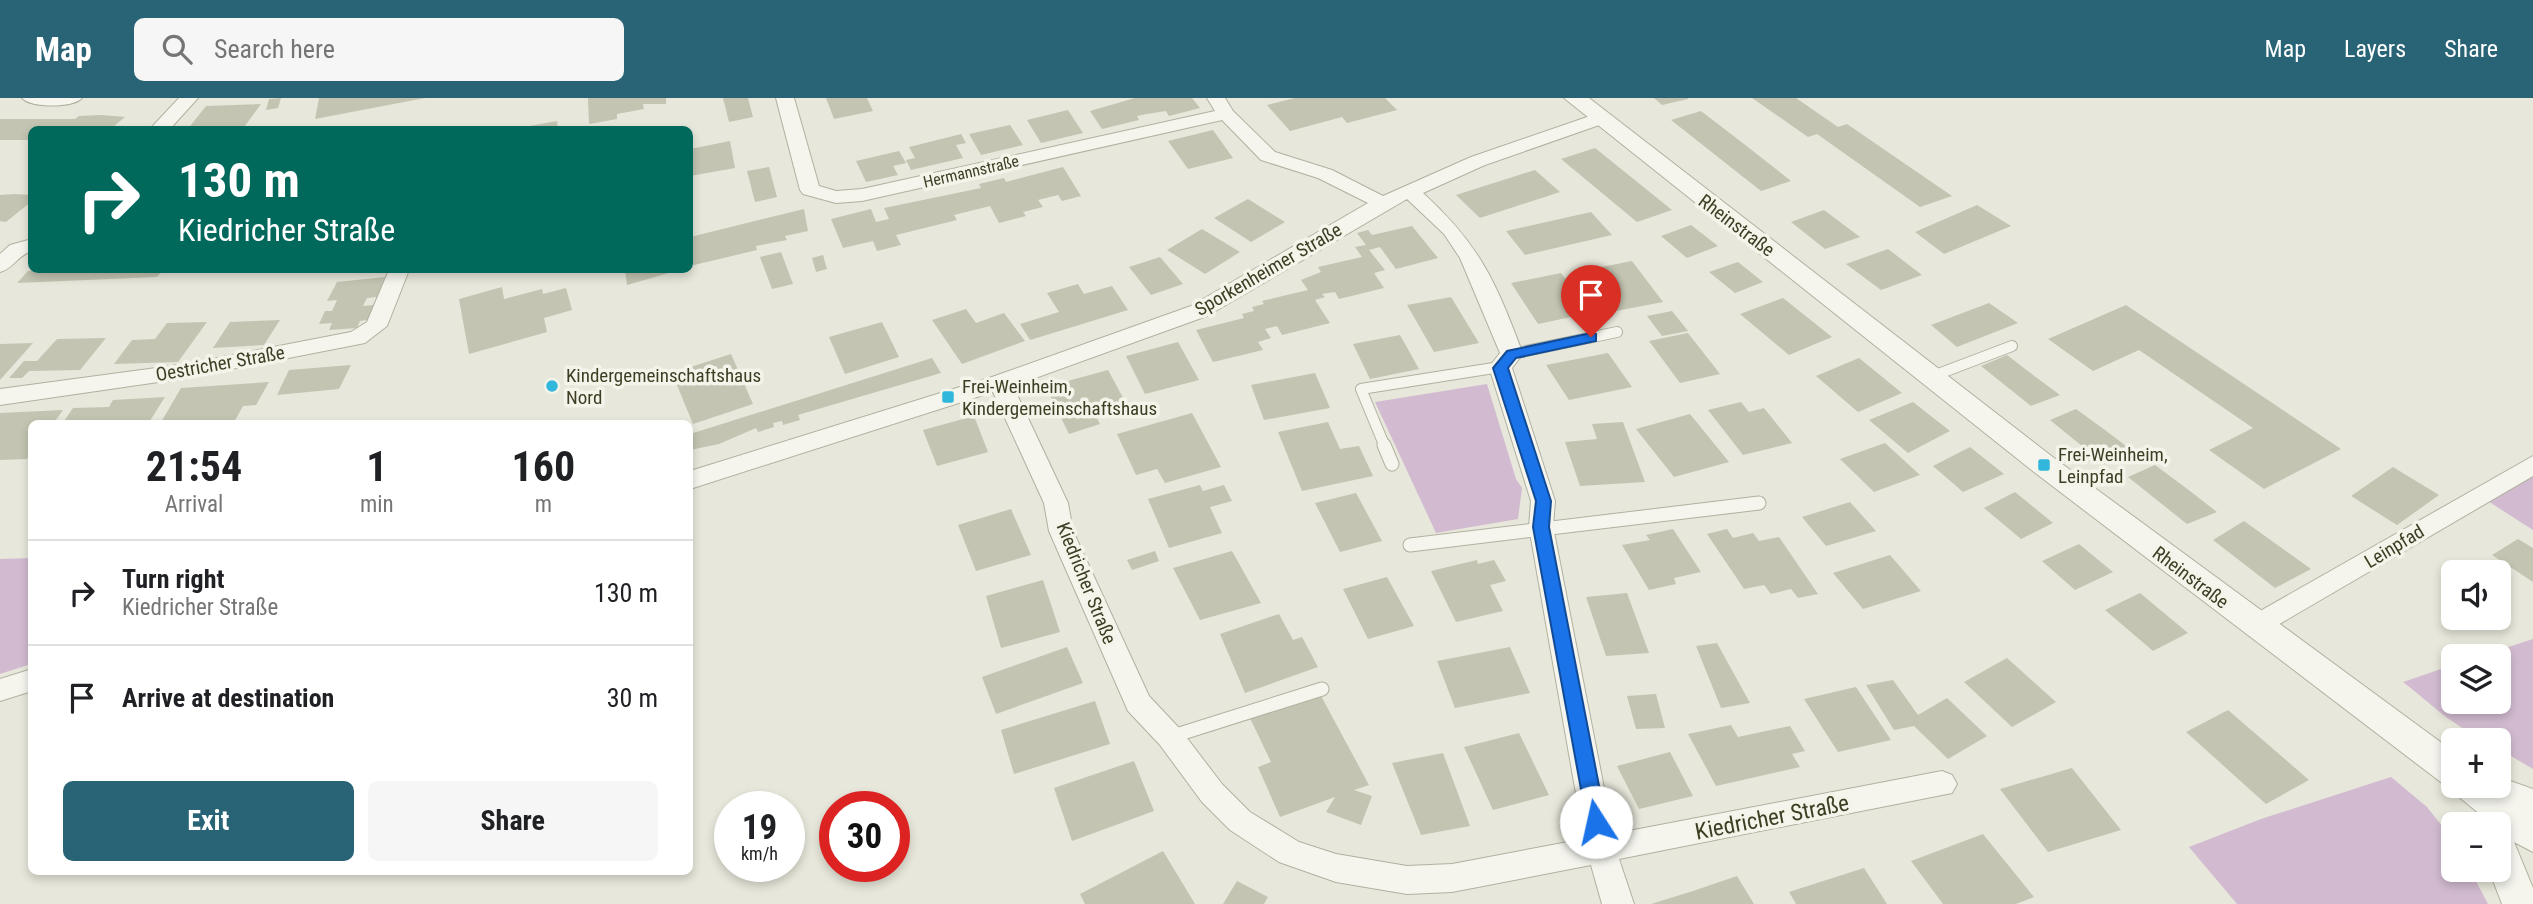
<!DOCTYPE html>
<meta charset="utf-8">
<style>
body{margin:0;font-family:"Roboto Condensed",sans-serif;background:#f6f6f6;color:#202124;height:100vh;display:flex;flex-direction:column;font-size:26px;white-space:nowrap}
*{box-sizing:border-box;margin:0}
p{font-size:23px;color:#757577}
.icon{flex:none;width:38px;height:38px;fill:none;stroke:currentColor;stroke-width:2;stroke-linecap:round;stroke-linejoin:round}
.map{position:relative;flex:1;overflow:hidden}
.sheet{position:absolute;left:28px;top:322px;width:665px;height:455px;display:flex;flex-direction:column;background:#fff;border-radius:10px;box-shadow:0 4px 10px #0003}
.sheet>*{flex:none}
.guide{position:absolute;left:28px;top:28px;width:665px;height:147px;border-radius:10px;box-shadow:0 4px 10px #0003;background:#00695c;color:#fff;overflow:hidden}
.controls{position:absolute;left:2441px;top:462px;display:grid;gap:14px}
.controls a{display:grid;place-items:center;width:70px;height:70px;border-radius:10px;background:#fff;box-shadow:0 4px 10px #0003;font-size:35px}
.speed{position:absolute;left:714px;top:693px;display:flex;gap:14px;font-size:35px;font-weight:700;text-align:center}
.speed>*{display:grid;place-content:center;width:91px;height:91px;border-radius:50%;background:#fff;box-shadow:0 4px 10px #0003;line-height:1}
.speed small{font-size:18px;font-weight:400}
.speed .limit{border:10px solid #d22;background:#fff;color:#111}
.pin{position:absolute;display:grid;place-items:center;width:60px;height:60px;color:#fff;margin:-72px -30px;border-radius:50% 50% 50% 0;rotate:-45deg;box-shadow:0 0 7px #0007}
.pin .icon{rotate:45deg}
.me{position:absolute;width:77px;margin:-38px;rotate:350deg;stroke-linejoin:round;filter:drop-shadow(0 0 5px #0008)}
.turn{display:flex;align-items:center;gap:24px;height:147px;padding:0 35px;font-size:32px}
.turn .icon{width:91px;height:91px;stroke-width:2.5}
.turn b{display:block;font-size:49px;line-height:60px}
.eta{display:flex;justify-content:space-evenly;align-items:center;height:119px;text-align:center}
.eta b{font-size:42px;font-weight:700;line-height:49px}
.button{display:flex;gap:14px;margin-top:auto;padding:14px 35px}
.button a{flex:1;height:80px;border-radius:10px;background:#286476;color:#fff;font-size:28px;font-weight:700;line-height:80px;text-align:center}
.button a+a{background:#f6f6f6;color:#202124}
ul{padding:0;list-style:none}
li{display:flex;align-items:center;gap:21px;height:105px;padding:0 35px;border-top:2px solid #e0e0e0}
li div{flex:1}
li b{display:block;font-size:26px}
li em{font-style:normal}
header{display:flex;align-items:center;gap:42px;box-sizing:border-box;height:98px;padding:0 35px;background:#286476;color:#fff}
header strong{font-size:33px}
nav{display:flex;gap:38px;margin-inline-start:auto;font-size:24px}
.search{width:490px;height:63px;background:#f6f6f6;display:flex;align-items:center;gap:18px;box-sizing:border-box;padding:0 24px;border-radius:10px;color:#757577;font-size:26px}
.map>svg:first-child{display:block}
.green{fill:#d2bbd0}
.building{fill:#c4c4b2}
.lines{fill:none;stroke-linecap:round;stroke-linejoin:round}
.service-far1-casing{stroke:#b1b1a0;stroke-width:12}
.service-casing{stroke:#b1b1a0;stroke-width:15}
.minor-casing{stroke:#b1b1a0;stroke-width:2}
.tertiary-casing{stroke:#b1b1a0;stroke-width:2}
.service-far1{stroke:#f5f5ee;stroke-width:10}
.service{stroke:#f5f5ee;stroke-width:13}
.minor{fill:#f5f5ee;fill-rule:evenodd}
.tertiary{fill:#f5f5ee;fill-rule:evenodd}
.route{fill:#1a73e8;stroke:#114b97;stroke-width:2}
.poi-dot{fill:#31b7db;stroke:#f5f4ea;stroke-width:2.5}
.labels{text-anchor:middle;stroke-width:7;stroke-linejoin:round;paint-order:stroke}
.far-street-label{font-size:16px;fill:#3e3e24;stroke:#f5f4ea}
.street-label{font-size:19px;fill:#3e3e24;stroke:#f5f4ea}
.poi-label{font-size:19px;fill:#3e3e24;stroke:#f5f4ea;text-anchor:start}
.near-street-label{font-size:23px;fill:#3e3e24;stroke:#f5f4ea}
</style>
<header>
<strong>Map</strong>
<div class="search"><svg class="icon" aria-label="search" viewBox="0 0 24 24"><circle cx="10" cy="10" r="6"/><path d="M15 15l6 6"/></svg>Search here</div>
<nav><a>Map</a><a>Layers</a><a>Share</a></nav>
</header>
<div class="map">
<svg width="2533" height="806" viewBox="0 0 2533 806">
<rect width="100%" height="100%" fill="#e7e7db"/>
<path class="green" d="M1487,286L1516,381L1522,390L1518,421L1436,435L1375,304Z
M2533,367V432L2480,398Z
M32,460L31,566L0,576V461Z
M2533,541V671L2499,651V642C2465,642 2430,604 2403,584L2453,567L2454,604H2499V558H2481Z
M2391,679L2427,709L2453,742L2454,772H2470L2488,806H2237L2189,749L2261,721Z"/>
<path class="building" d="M281,0L278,10L266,12L269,1Z
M319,0H425L315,21Z
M588,0H666V6H643L644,11L617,16V21L589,26Z
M723,0H748L753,19L729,24Z
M826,0H867L873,13L834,21Z
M1135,0H1192L1200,10L1169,18L1166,13L1147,16L1137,18L1139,22L1102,31L1090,13Z
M1295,0H1385L1397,12L1347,25L1342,19L1290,33L1267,7Z
M1654,0H1688V1L1662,7Z
M1752,0H1796L1838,29L1847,26L1952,98L1920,109L1817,36L1808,39Z
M261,6L242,32H187L206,8Z
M1068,12L1083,35L1041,45L1027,22Z
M1701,13L1744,46L1791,83L1761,93L1671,22Z
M102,17L125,19L109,32H32V42H0V21H75L79,18Z
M557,23L558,32H524V29Z
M1010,27L1023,47L981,57L969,36Z
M1213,32L1233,60L1188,71L1168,43Z
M961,36L966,45L956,47L963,60L911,72L906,62L915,60L909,49Z
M730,43L735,70L690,78V51Z
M1595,50L1610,62L1672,112L1637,124L1561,61Z
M899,53L906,65L893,68L898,77L866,84L856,63Z
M769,69L777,99L755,104L747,73Z
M1063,69L1081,98L1062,103L1058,97L1038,102L1043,109L1023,114L1026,118L999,125L990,108L954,117L957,122L896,137L901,147L877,153L873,143L843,150L831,121L871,111L876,124L889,121L884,110L981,90L979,86L1004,80L1006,84Z
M1535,72L1560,94L1480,120L1456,97Z
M14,96L32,97V103L6,124L0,123V97Z
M1248,101L1285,124L1251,144L1214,120Z
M1977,107L2011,128L1944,156L1915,134Z
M804,111L808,133L785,138L787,142L756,148L757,152L690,168V139Z
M1824,112L1860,139L1825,151L1791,124Z
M1591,114L1612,137L1525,157L1506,133Z
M1691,127L1718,148L1687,160L1661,138Z
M1412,128L1438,160L1396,171L1380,149L1369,152L1385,172L1374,175L1384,190L1339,201L1335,194L1322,196L1325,199L1315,202L1330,225L1282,237L1277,228L1265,231L1271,240L1258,244L1263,252L1213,264L1196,232L1244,220L1242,216L1254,213L1252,209L1264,206L1262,203L1308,192L1301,182L1321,174L1318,169L1362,159L1355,149L1366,147L1357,135L1368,132L1372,137Z
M1202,131L1240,154L1205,176L1167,152Z
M1888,151L1922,177L1881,192L1846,166Z
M781,154L793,186L772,191L760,159Z
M823,157L827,171L816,174L812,160Z
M1160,159L1183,186L1151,197L1129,169Z
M1632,163L1663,204L1616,213L1586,172Z
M1738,164L1763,184L1735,195L1709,174Z
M37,172H163L157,179L17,185L28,173Z
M625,172H676V173L627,187Z
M1561,175L1590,215L1538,226L1511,185Z
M385,179L377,199L367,200L363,208L374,207L367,222L360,223L357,230L329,232L332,225L319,226L325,213H332L337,202L327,203L337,184Z
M1078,186L1084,196L1112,188L1128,212L1030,242L1020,226L1059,214L1047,195Z
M502,189L504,201L542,191L543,196L566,190L572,212L544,220L547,234L469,256L459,201Z
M1451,199L1479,245L1434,254L1407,207Z
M1783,200L1832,239L1789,257L1740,216Z
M1989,205L2018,225L1957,249L1931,227Z
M2126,207L2341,351L2264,391L2209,352L2253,330L2139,252L2093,273L2048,241Z
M966,211L976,225L1004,215L1025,243L962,266L932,222Z
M1672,213L1688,233L1662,238L1647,218Z
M280,222L264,247L213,250L230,224Z
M207,224L178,264L114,266L132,242L155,241L167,225Z
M882,224L899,259L845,276L829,239Z
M1688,235L1720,276L1680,285L1649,243Z
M1400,237L1419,271L1370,281L1353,246Z
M106,240L80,272L29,273L22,280H9L24,263H37L57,241Z
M1178,244L1199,282L1145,296L1126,258Z
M33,245L0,282V246Z
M1608,255L1632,289L1569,302L1546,267Z
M731,256L753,306L693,326L672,275Z
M2007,257L2033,277L2060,297L2031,308L1981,268Z
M932,260L941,275L808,314L798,317L800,322L783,327L782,323L773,325L774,329L758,334L756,330L719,346L690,352V336Z
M1859,260L1902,295L1858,314L1816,278Z
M351,267L339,291L277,297L289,272Z
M1108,272L1127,307L1095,316L1100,326L1069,336L1046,289Z
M1315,275L1330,310L1264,322L1251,287Z
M269,284L256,307L243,308L233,326H160L181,290Z
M165,299L148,326H62L73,310L109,309L113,302Z
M1741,304L1749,314L1764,310L1792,345L1743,357L1708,312Z
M1913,304L1950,333L1908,355L1869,322Z
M2076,311L2105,332L2134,354L2104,366L2050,322Z
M63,312L53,326H32V354L27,361L0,362V315Z
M1192,315L1221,369L1165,385L1157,371L1136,377L1117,336Z
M1690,316L1729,364L1674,379L1636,331Z
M974,318L988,354L937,368L923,332Z
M1328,324L1340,351L1359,348L1373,378L1302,393L1278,334Z
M1623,324L1645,384L1580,388L1565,344L1597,341L1592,326Z
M1885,345L1920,377L1874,394L1840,361Z
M1970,349L2004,376L1963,394L1933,368Z
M2155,367L2186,390L2217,414L2187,426L2128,379Z
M2393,369L2439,397L2397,427L2351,398Z
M1200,387L1203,393L1224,387L1232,403L1210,409L1222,435L1169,450L1148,401Z
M2015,394L2053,425L2021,441L1984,410Z
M1356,395L1382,443L1340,454L1315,405Z
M1850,404L1876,433L1826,448L1802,419Z
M1011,411L1031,457L976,473L958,427Z
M2244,423L2311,471L2275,490L2213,442Z
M1673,431L1701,474L1674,480L1676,486L1649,492L1622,447L1650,442L1646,437Z
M1727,431L1733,440L1753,435L1759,443L1779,439L1818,496L1798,500L1791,491L1771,496L1764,487L1744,491L1707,436Z
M2518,441L2533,450V484L2492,457Z
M2079,446L2113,474L2075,492L2042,463Z
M1155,453L1159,463L1132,472L1127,462Z
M1232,453L1261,505L1200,522L1173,470Z
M1890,457L1921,493L1863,511L1833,475Z
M1477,462L1478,466L1494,462L1506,483L1490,487L1503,513L1456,524L1431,473Z
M1387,479L1414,528L1368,541L1343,491Z
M1043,482L1060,534L1001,550L986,498Z
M1627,495L1649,555L1606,558L1586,499Z
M2140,495L2188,535L2153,553L2105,512Z
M1279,516L1293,542L1302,539L1318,569L1245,595L1220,536Z
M1717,545L1750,605L1721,610L1696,548Z
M1067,549L1083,585L996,616L982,579Z
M1510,549L1530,595L1455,610L1437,563Z
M2007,560L2056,604L2012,629L1964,584Z
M1893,582L1918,617L1947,600L1987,638L1948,661L1914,628L1894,632L1866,587Z
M1856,589L1891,642L1838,654L1804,601Z
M1320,596L1369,687L1354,692L1372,698L1361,727L1326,714L1335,699L1280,719L1258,669L1271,664L1250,620Z
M1656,596L1665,630L1636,631L1627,598Z
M1095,603L1110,646L1014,676L1001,632Z
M2228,612L2309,682L2266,706L2186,634Z
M1731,627L1738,639L1790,628L1805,653L1792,656L1800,669L1716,688L1688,636Z
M1519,635L1549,697L1493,712L1464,649Z
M1670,654L1693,698L1639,711L1617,668Z
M1443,655L1470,728L1421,737L1392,665Z
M1134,663L1154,713L1072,743L1054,690Z
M2072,670L2121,732L2048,754L2000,691Z
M1983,736L2034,799L2016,806H1943L1911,763Z
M1163,753L1195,806H1085L1080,796Z
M1864,770L1887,806H1796L1789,794Z
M1737,778L1754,806H1651L1693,793Z
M1237,783L1268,799L1264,806H1223Z"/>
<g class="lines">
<g class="service-far1-casing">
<path id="service-far1" d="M1512,256L1617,234
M1933,278L2012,248
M1385,349L1361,291L1500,269"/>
</g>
<g class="service-casing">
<path id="service" d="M1384,347L1392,366
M1410,447L1759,405
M1170,639L1322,591"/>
</g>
<g class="minor-casing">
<path id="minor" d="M22,0H82C73,10 31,10 22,0Z
M179,0H198L169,32H149Z
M776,0H794L819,88L836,93L862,91L1215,13L1207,0H1225L1233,13L1275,54L1332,72L1383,98L1471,59L1593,17H1605L1608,21L1605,25L1485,67L1423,95C1480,147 1496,184 1523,256L1512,270L1555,403L1553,429L1613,736L1942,673L1952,677L1957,686L1952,695L1619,761L1634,806H1602L1591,767L1452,794L1407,796L1336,784L1279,764L1230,732L1202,704L1160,647L1128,613L1049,433L1044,405L993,294L690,391V373L992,279L1191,208L1368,105L1318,80L1261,62L1222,22L862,103L836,105L803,96L800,92ZM1407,101L1444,136L1460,160L1500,255L1489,269L1531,403L1529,429L1584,741L1452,766L1407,768L1336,756L1299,744L1250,714L1222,686L1180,631L1149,598L1073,433L1068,405L1013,288L1207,218Z
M32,141V153C18,157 13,171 0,174V156L10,147Z
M389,172H409L387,228L365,245L186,280L0,307V291L186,266L351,234L367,224Z
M2533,358V378L2264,535L2255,538L2246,535L2242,528L2246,521Z
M32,571V593L0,603V581Z"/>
</g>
<g class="tertiary-casing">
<path id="tertiary" d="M1564,0H1589L2054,360L2454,654V688H2499V679L2533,691V754L2514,744L2533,790V806H2502L2489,772H2499V736L2507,738L2499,732V726H2492L2459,699L2454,689L2442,685L2034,374Z"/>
</g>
<use href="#service-far1" class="service-far1"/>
<use href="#service" class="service"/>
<use href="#minor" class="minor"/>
<use href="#tertiary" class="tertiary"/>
</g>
<path class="route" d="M1591,235L1596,236V243L1516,260L1508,270L1551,403L1549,429L1606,724L1603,731L1596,733L1589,731L1587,724L1533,429L1536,403L1493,270L1507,253Z"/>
<g class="poi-dot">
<circle cx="552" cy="288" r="7"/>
<rect x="941" y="292" width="14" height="14" rx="3.5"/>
<rect x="2037" y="360" width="14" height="14" rx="3.5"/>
</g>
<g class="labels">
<g class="far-street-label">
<text transform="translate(971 73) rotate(-13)" y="6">Hermannstraße</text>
</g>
<g class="street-label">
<text transform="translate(1737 127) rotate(37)" y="7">Rheinstraße</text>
<text transform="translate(1268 171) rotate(-30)" y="7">Sporkenheimer Straße</text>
<text transform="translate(220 265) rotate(-10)" y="7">Oestricher Straße</text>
<text transform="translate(2394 448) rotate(-31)" y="7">Leinpfad</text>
<text transform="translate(2191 479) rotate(37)" y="7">Rheinstraße</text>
<text transform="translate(1087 485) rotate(68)" y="7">Kiedricher Straße</text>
</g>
<g class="poi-label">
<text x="566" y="284">Kindergemeinschaftshaus<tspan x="566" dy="22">Nord</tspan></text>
<text x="962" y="295">Frei-Weinheim,<tspan x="962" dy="22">Kindergemeinschaftshaus</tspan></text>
<text x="2058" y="363">Frei-Weinheim,<tspan x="2058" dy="22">Leinpfad</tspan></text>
</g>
<g class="near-street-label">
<text transform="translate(1772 719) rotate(-11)" y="8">Kiedricher Straße</text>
</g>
</g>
</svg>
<div class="controls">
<a><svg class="icon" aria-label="sound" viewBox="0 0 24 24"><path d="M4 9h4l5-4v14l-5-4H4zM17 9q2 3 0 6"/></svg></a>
<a><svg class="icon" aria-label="layers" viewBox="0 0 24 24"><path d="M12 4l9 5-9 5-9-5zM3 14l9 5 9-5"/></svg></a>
<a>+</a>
<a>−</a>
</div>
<div class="speed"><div>19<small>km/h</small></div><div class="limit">30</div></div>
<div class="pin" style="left:1591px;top:239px;background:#d93025"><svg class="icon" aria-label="arrive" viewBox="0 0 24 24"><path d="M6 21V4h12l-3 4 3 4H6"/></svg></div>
<svg class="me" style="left:1596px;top:724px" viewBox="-20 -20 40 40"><circle r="19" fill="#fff"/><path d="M0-13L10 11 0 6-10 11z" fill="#1a73e8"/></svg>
<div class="guide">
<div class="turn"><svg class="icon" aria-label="right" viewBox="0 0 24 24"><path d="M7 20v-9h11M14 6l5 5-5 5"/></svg><div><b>130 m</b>Kiedricher Straße</div></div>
</div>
<section class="sheet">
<div class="eta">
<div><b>21:54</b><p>Arrival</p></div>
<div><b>1</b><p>min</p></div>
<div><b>160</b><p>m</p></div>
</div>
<ul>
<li><svg class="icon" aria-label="right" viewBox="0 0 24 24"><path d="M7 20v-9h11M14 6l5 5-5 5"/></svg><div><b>Turn right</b><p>Kiedricher Straße</p></div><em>130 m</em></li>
<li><svg class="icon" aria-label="arrive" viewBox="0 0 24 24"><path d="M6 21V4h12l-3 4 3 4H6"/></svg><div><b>Arrive at destination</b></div><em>30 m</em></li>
</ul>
<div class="button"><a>Exit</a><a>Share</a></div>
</section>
</div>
